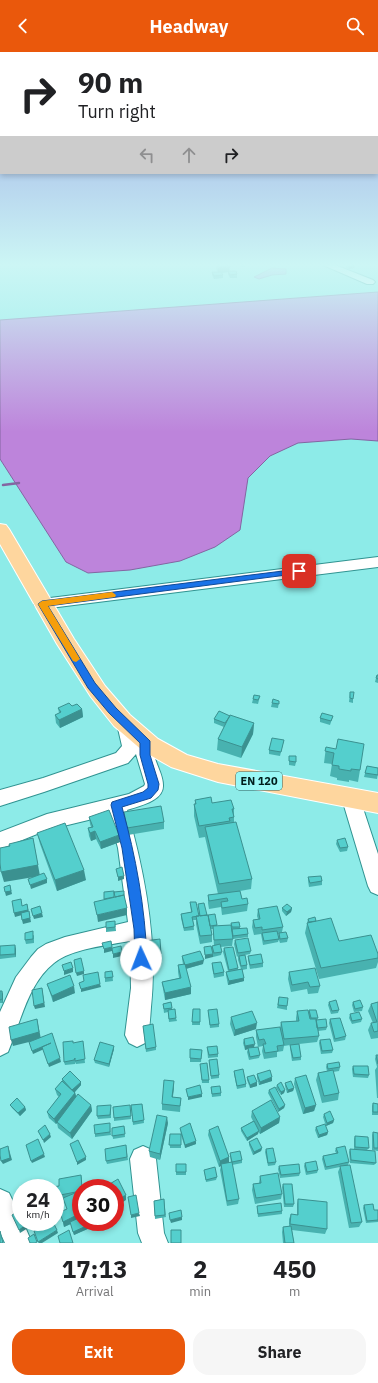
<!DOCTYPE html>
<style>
body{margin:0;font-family:"IBM Plex Sans",sans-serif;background:#f6f6f6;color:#202124;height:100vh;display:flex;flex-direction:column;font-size:15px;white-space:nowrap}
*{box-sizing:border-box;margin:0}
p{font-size:13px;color:#757577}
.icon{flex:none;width:22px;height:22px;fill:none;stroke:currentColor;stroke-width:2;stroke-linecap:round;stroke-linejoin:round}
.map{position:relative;height:1191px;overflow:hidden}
.drawer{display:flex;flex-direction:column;background:#fff;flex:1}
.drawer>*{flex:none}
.guide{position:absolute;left:0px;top:0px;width:378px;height:122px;box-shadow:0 2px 6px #0003;background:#fff;color:#202124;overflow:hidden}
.speed{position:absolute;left:12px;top:1127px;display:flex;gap:8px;font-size:20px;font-weight:700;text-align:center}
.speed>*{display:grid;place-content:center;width:52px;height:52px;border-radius:50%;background:#fff;box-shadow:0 2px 6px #0003;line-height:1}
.speed small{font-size:10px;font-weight:400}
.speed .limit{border:6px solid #d22;background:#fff;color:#111}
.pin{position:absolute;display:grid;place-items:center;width:34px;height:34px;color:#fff;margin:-17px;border-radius:8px;box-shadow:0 2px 6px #0006}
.me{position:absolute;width:44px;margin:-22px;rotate:358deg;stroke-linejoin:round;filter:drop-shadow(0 0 3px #0008)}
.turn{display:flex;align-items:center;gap:14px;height:84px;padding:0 12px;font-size:18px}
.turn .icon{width:52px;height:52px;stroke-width:2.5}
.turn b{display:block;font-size:28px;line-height:34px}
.lanes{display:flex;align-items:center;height:38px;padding:0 12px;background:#0003;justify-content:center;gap:20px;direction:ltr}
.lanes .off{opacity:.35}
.eta{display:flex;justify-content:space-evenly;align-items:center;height:68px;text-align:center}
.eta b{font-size:24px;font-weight:800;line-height:28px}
.primary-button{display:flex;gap:8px;margin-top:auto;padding:8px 12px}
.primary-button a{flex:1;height:46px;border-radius:16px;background:#ea580c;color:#fff;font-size:16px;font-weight:800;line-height:46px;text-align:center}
.primary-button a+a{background:#f6f6f6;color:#202124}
header{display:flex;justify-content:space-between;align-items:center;height:52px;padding:0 12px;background:#ea580c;color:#fff;font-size:18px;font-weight:800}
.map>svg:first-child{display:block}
.water{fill:#bd84db;stroke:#8465a2}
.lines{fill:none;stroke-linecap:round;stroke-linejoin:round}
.stream{stroke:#8465a2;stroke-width:2.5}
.minor-casing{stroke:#309391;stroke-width:2}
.major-casing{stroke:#fff;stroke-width:2}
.minor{fill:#fff;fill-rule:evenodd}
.major{fill:#fed69e;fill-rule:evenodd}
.wall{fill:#48b2b0}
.shaded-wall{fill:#3b9190}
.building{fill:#54cfcd;stroke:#3b9190}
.route{fill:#1a73e8;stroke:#114b97}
.slow{fill:#f59e0b}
.labels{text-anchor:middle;stroke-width:3.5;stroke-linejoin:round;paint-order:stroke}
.shield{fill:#9af8f6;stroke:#2e5f5d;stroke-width:1}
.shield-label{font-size:11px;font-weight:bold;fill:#001d1c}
</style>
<header><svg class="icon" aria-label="back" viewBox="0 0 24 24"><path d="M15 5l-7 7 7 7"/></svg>Headway<svg class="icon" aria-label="search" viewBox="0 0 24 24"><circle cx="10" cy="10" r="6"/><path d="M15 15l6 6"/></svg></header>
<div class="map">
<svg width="378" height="1191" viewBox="0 0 378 1191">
<rect width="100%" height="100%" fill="#8debe8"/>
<path class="water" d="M272,216L286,217V222L272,223L259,227L254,225Z
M378,240V389L351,387L298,391L270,404L248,426L240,478L215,495L180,509L130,518L88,521L66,510L0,407V268Z"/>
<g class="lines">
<path class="stream" d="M3,433L19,431"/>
<g class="minor-casing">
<path id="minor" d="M323,213H335L373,228L375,230L373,232H367Z
M378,505V515L42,557L37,556L34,552L37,548L42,547Z
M126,665L132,667L138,685L145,682L151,684C155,691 153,698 155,706C157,714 163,724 163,733C164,749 139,754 127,758C145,821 158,890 151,955C150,967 150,980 145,991L137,995L129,991L125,983L131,936L130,889C108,893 71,897 54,911C28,931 20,972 8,1000L0,1004V960L16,925L31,905L38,897L46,892L65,885L128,870L118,796L109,763L47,778L0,797V780L47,762L129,742L144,734L145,732L136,702L128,711L44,740L0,754V738L43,726L116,701L122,694L117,672L120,667Z
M351,739L358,742L360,747L378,802V843L371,840L368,834L342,747L344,742Z
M143,1094L152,1098L156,1107L164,1181L168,1191H142L138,1181L130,1107L134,1098Z
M0,1137L9,1141L21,1166V1170H23L32,1191H5L0,1180Z"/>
</g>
<g class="major-casing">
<path id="major" d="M0,472L6,473L9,477L74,587L105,634L130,663L158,687L187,703L218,712L378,741V761L218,730L171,715L143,699L114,674L91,645L57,592L0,492Z"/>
</g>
<use href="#minor" class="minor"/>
<use href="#major" class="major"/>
</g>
<path class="wall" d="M217,213H231V215H230L229,219L237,222V226H230L228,222V220L222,221L223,223V226L214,227L212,223V220H218L216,217Z
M241,213H245V215H242Z
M346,213H355L354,216L349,217L346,216Z
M378,623V631L375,630L376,626Z
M350,640L353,647V651L349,650Z
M260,644L258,652L252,651L253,647Z
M279,649L278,656L271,655L272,651Z
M72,654L82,657L83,665L60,676L56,671L55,663L59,661L58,656Z
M230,664L254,671L253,682L241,706L217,698L218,687L224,675L214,671V667Z
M333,664L330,673L320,670V666Z
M284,688L280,704L269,702V698Z
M326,695L360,718L358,730L349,728V730L337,728V726L330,724L332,712L324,711Z
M289,704L296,710L295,714L289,713Z
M367,714L378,716V715V721L377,727L364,725Z
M195,748L212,751L234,757V770L252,827L251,837L240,839L242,847L248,852L247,859L222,863L221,855L209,857L208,851V843L218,842L205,785L199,786L194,764V752H195Z
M124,760L164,770V777L128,783Z
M89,765L120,790L101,797L96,787L91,789L89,784L88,776L91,775L90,772Z
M37,781L86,828L57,839L40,792Z
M337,788L348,795L347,799L340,800L336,792Z
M308,825L322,829V833L309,835L308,829Z
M190,850L199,864L198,852L207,863L217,873V874L231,873V871L240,875V876L248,882V885L233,887L232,894L220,895L222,900L221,903L213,905L212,898V894H214L213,877H211L212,883V890L200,892L196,872V868H193L194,878L184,879L181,866V862L191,860Z
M282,856H292L291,860L286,864L282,859Z
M258,857L283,875L282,880L288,886L287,890L280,891L278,885L279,882L278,883L279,887L278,890L263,893L261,882L254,883L252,875L253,868L258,867L257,864Z
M308,867L316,869L339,889L378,902V910L376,916L319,927L305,881Z
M115,869L116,879L106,880V876Z
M34,883V891L26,892L25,888Z
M235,888L251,899L250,902L245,903L247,913V917L242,918L244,926V929L228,933L226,923V920L228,919L223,900L224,896L238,916V917H241L238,908V904L237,905L234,892Z
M145,889L161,902V905L147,907Z
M0,894L16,897V905L0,907Z
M182,904L203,912L186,917L191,942L165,948L163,937L162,930L179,926L178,920V913L183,912L182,907Z
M248,904L263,911V915L250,917L248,908Z
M212,911L224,920V924L214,926L212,915Z
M112,919L113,929L105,930V920Z
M289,920L320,934L318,941L308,942L307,937L291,940L288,927Z
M47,932L75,941L53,950Z
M0,939L3,942V951H0Z
M279,945L287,954V958L277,956Z
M171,950L172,957L176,966L177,969L169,970L168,960L164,961L163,952Z
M329,950L339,958L338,961L331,962L328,953Z
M353,950L363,955L362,959L354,960L352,953Z
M378,950V986L371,987L368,978L371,971H373L368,959L371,952Z
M193,957H200V973H192Z
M208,958L219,972V975L210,976Z
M309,958L318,966L317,968L327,975L326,978L318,979L319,984L317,990L299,992L301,1005V1008L292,1009L290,996V993L284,994L283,999L277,1000V1005L264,1007L262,999L263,994L258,995L260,1003L259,1006L249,1008L247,1000L248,997L245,998L243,991L244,987L254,995H258L256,985V978L280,976L281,970L296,969V966L297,959L309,961Z
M350,962L362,967L361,970L352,972L349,966Z
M231,965L256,977L234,984L230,972Z
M330,967L346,984L345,988L334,990L329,971Z
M143,974L156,995V998L146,1000Z
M320,988L333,998L332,1001L321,1002L319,991Z
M74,991L83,993L85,1011L76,1012L75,1010V1012L65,1013L64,1010Z
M207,995L218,1002V1005L208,1006Z
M114,997L109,1015L95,1011L94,1008Z
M190,997L202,998L201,1010H190Z
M376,1003H378V1046H377L375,1018L377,1015L375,1007Z
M209,1008L219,1023V1026L211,1027Z
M200,1012L209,1028V1031H202Z
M327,1012L340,1015L339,1019L333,1020L339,1041L338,1048L322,1051L316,1028L318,1021L327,1019L326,1015Z
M353,1014L369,1023L368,1026L353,1025L352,1017Z
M234,1019L246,1032V1035L237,1037L234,1022Z
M257,1022L272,1029L259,1033L257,1026Z
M247,1025L257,1030V1034L250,1036L247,1028Z
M295,1026L316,1053L314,1059L303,1062L294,1032Z
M62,1027L81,1033L75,1040L76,1044L91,1053L92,1059L72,1087L58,1076L57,1071L56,1072L49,1066L47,1060L59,1045L57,1043L55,1037L62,1029Z
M174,1029L173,1045L181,1046L180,1060L162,1058V1052Z
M285,1031L294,1036L293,1039L287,1041L285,1034Z
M277,1033L285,1038L284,1041L281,1043L276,1036Z
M211,1035L221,1041V1044L212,1045Z
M269,1038L285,1053L284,1056L278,1060L268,1041Z
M373,1051L378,1052V1063H372V1054Z
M142,1052L144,1071L133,1073L131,1053Z
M10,1053L25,1055L26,1058L20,1064L12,1056Z
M130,1053L131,1067L114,1069V1066Z
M111,1056V1066L98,1067L97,1064Z
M252,1059L280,1065L279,1071L260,1082L258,1079V1082L247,1089L241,1079V1076L253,1069L251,1065Z
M324,1062L334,1068L333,1071L326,1074L323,1065Z
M168,1071L160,1108L150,1105L149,1099Z
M110,1074L111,1083L95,1085V1082Z
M124,1074L125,1085L113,1087L112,1076Z
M316,1075L328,1080L327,1083L318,1086L315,1078Z
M180,1076L196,1092L185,1096L181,1083V1096H170V1082H181Z
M209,1078L229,1105V1110H231L230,1104V1101L242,1108V1111L232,1113L239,1147L238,1152L227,1154L220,1118L221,1114L219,1115L208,1083Z
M373,1080L378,1081V1099L372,1098V1083Z
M355,1084L369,1096L367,1098L376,1111L374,1113L350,1111L349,1100L350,1097H354V1087Z
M249,1090L262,1096L261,1099L253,1103L249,1093Z
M126,1093L128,1108L107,1112L106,1109Z
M336,1096L349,1110L348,1113L362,1170L359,1175L349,1176L338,1120L340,1115L325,1118L322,1107L323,1104L336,1101L335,1099Z
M266,1097L276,1110L275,1113L268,1114L265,1100Z
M305,1111L318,1118L317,1121L306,1123L304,1114Z
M176,1112H186V1123H176Z
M279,1114L300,1121L299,1124L280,1126L278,1117Z
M204,1118L217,1125L216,1128L206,1130Z
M81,1123L82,1126L81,1142L92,1175L74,1183L71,1172L64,1175L63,1170L67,1157V1145L55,1147V1136Z
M260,1124L282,1142L281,1147L255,1152L252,1138L253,1132L259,1131Z
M283,1132L294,1152L293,1155H284L282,1135Z
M164,1147L166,1165L155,1167L154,1149Z
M298,1147L327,1177L325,1182L292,1178L294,1191H283L282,1180L283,1175L289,1174V1167L291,1162L297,1163V1152Z
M364,1153L374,1158H378V1170L366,1171L363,1156Z
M257,1154L282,1159V1162L258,1165L257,1156Z"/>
<path class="shaded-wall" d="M355,213L354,216L349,217V214Z
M230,214L229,220L218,221V215Z
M82,657L83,665L60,676L59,668Z
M254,671L253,682L241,706L242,695Z
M95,779L96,787L91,789L90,781Z
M119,783L120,790L101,797L100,790Z
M33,786L40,824L4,830L1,820Z
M84,818L86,828L57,839L55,828Z
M124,824V827L118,829V825Z
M47,827V831L31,837L30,833Z
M10,833L12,842L6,844L5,840Z
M27,852L29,861L15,865L14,861Z
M127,856V863L98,870L97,863Z
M292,856L291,860L286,864L287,860Z
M29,859L31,870L23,872L22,868Z
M42,861L43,865L34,867L33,864Z
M15,893L16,897V905L15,902Z
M112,895V899L104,901V897Z
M122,900V904L113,906V902Z
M213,902V905L205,907V903Z
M204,908L203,912L185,917V913Z
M73,916V920L64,923V919Z
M84,919V922L77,924L76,921Z
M244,926V929L228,933L229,929Z
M100,932L101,935L81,940V937Z
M74,934L75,941L53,950L52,944Z
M191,935V942L165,948V941Z
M42,936L45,955L35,957L34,954Z
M2,939L3,942V951L2,947Z
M37,967L41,987L13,994L11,988Z
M257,971L256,977L234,984L235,978Z
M51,991V994L33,1002L32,999Z
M255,992L254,995L245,998V994Z
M114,994V997L109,1015V1012Z
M60,1006L61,1010L49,1015L48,1012Z
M272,1025V1029L259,1033L260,1030Z
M174,1029V1035L172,1051V1045Z
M81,1030V1033L73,1042L72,1038Z
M257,1030V1034L250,1036V1033Z
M294,1036L293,1039L287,1041L288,1038Z
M285,1038L284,1041L281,1043V1040Z
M75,1041L77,1047L57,1070V1071L56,1072L54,1067Z
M202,1042V1045L188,1048V1045Z
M91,1053L92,1059L72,1087L70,1081Z
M285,1053L284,1056L278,1060L279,1057Z
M316,1053L314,1059L303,1062L305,1056Z
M25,1055L26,1058L20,1064L18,1061Z
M167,1065L168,1071L160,1108V1102Z
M280,1065L279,1071L260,1082L261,1076Z
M334,1068L333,1071L326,1074L327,1071Z
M259,1079L258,1082L247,1089V1086Z
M328,1080L327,1083L318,1086L319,1083Z
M50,1082L51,1085L44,1091L43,1088Z
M196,1089V1092L185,1096V1093Z
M8,1094L12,1108L3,1112L1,1109Z
M262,1096L261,1099L253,1103L254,1100Z
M44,1102L45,1105L32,1111L31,1109Z
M86,1105V1108L77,1113V1110Z
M229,1105V1111L221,1112V1114L219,1115L220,1109Z
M126,1143V1148L115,1155V1149Z
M81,1161V1167L64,1175L63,1170Z
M139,1161L140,1164L131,1166V1163Z
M182,1165V1168L171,1171L170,1168Z
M25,1170L28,1176L20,1181L19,1178Z
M91,1172L92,1175L74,1183L73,1180Z
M57,1178L58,1181L42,1191H39L38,1190Z"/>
<path class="building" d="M218,213H229L230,214L218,215Z
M228,219H236L237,222L230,223Z
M212,220H221L223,223L214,224Z
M377,623H378V627L376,626Z
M350,640H354L353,647L350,646Z
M254,643L260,644L258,648L253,647Z
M273,647L279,649V652L272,651Z
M69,651L72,654L77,652L82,657L59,668L55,663L61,660L58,656Z
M219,659L230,664L225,671L214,667Z
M322,661L333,664L331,669L320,666Z
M230,663L254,671L242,695L218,687Z
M272,686L284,688L281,700L269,698Z
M338,687L364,692L360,718L351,717V719L339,717V714L332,713L334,701L325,699L326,695L336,697Z
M289,704H296V710L289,709Z
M367,714L378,716V723L365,721Z
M211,745L212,751L231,748L234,757H232L234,765L229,766L230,769L199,774L194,752H196L195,748Z
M161,754L164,770L127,776L124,760Z
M109,758L119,783L100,790L95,779L90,781L88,776L93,775L89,765Z
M236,770L252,827L219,832L205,775Z
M65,771L84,818L55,828L37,781Z
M33,786L38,813L1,820L0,811V796L10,794L9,792Z
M345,786L348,795L340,796L337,788Z
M122,815L124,824L118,825L116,817Z
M44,821L47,827L30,833L28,827Z
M321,824L322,829L310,831L308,825Z
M10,833L11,839L5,840L4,835Z
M114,839V845L104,847V840Z
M124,839V843L115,845L114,840Z
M240,839L242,847L247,846L248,852L222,856L221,850L228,849L227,846L209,849L208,843Z
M124,843L127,856L97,863L94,850Z
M21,847L22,854L27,852L28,858L14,861L12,849Z
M190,850H196L199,864L192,865L194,874L184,876L181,862L192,860Z
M204,851L207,863L200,864L198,852Z
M287,852L292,856L287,860L282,856Z
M40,854L42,861L33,864L31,857Z
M277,854L283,875L262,878V875L255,876L253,868L260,867L258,857Z
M29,859L30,866L22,868L21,861Z
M215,862L217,873L210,874L208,863Z
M208,863L212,883L200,884L196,864Z
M315,865L316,869L309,870L308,867Z
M331,866L339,889L371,883L378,902V906L321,916L307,871Z
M115,869V875L106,876V870Z
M239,870L240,875H232L231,871Z
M231,873L233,887L214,888L213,874Z
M247,876L248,882L233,884L232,877Z
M33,879V887L25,888V881Z
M277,879L279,887L264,889L262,881Z
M286,880L288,886L280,887L279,881Z
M248,886L251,899L238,901L235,888Z
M160,887L161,902L147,904L145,889Z
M111,889L112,895L104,897L102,891Z
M220,892L222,900L214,901L212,894Z
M15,893V902L0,903V894Z
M121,894L122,900L113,902L112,896Z
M211,894L213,902L205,903L204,895Z
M233,895L238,916L229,918L224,896Z
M200,899L204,908L185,913L182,904Z
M261,902L263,911L250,913L248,904Z
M245,903L247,913L241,914L239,904Z
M81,906L84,919L76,921L74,908Z
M71,910L73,916L64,919L62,913Z
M221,910L224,920L214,922L212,911Z
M185,912L191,935L165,941L162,930L181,926L178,913Z
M315,916L320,934L310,935L308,930L292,933L289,920Z
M242,917L244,926L229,929L226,920Z
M112,919L113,925L105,926V920Z
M98,920L100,932L81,937L79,931L84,929L83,923Z
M70,923L74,934L52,944L47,932Z
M42,936L44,951L34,954L32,938Z
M0,939H2V947L0,948Z
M279,945L288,946L287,954L278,953Z
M336,948L339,958L332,959L329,950Z
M360,948L363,955L355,957L353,950Z
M171,950L172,956L164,957L163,952Z
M378,950V979L374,980L371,971L377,970L371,952Z
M175,957L176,966L169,967L168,958Z
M193,957H200V970H192Z
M217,957L219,972L210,973L208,958Z
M308,958L310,967H316L319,984L284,987L281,970L299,969L297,959Z
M309,958H316L318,966H311Z
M252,959L257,971L235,978L231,965Z
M359,960L362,967L352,969L350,962Z
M340,966L346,984L335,987L330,967Z
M37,967L39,980L11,988L9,975Z
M326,967L327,975L317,976L316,968Z
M153,972L156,995L146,997L143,974Z
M280,975L284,993L277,994L278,999L265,1001L263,992H266L264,987L259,988L256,978Z
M52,981L60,1006L48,1012L42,995L51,991L32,999L29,990Z
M253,985L255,992L245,994L244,987Z
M330,987L333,998L322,999L320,988Z
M73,989V991L83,989L85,1007L75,1009V1006L74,1008L64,1010L63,990Z
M100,990L114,994L109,1012L94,1008Z
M299,992L301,1005L293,1006L290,993Z
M217,994L218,1002L209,1003L207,995Z
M258,995L260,1003L250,1005L248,996Z
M190,997L202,998L201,1007L190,1006Z
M376,1003H378V1012Z
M217,1007L219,1023L211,1024L209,1008Z
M339,1010L340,1015L328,1017L327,1012Z
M207,1011L209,1028H202L200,1012Z
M353,1014H368L369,1023L354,1022Z
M243,1017L246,1032L237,1034L234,1019Z
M270,1018L272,1025L260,1030L257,1022Z
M333,1018L339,1041L324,1044L318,1021Z
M70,1019L81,1030L72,1038L62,1027Z
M254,1023L257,1030L250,1033L247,1025Z
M306,1023L316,1053L305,1056L295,1026Z
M164,1028L174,1029L172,1045L181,1046L180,1054L162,1052Z
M62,1029L75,1041L54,1067L47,1060L61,1042L55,1037Z
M291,1029L294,1036L288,1038L285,1031Z
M281,1030L285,1038L281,1040L277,1033Z
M200,1033L202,1042L188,1045L186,1037Z
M220,1034L221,1041L212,1042L211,1035Z
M275,1035L285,1053L279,1057L269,1038Z
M78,1042L91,1053L70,1081L57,1070Z
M17,1046L25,1055L18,1061L10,1053Z
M271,1048L280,1065L261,1076L252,1059Z
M373,1051L378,1052V1060H373Z
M142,1052L144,1068L133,1070L131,1053Z
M111,1053L110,1063L97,1064V1054Z
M130,1053L131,1064L114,1066L113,1055Z
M330,1059L334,1068L327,1071L324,1062Z
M157,1063L167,1065L160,1102L149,1099Z
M254,1069L259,1079L247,1086L241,1076Z
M110,1071V1080L95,1082L94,1073Z
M190,1071L196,1089L185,1093L180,1076Z
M325,1072L328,1080L319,1083L316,1075Z
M45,1073L50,1082L43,1088L38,1079Z
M124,1074L125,1082L112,1084V1076Z
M218,1074L229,1105L220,1109L209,1078Z
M373,1080L378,1081V1096H374Z
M170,1082H181V1093H169Z
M355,1084L368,1085L369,1096L355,1095Z
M257,1086L262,1096L254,1100L249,1090Z
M38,1087L44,1102L31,1109L26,1093Z
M78,1088L86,1105L77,1110L70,1092Z
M126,1093L127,1105L106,1109L105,1097Z
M8,1094L10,1106L1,1109L0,1103V1097Z
M345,1094L349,1110L326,1115L323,1104L338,1101L336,1096Z
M273,1096L276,1110L268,1111L266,1097Z
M350,1097L375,1099L376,1111L351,1108Z
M240,1099L242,1108L232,1110L230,1101Z
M316,1109L318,1118L307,1120L305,1111Z
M232,1110L239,1147L227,1149L221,1112Z
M176,1112H186V1120H176Z
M299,1112L300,1121L281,1123L279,1114Z
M350,1113L362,1170L351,1171L340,1114Z
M215,1115L217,1125L206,1128L204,1118Z
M278,1121L282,1142L256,1146L253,1132L261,1131L260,1124Z
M81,1123L82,1136H81V1139L55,1144V1136H52V1135L59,1134V1127Z
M118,1127L126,1143L115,1149V1136H103Z
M283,1132H292L294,1152H285Z
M80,1139L81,1143V1161L63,1170L60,1160L67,1157L63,1146Z
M136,1143L139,1161L131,1163L128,1145Z
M164,1147L165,1163L155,1164L154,1149Z
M298,1147L327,1150V1177L290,1172L291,1162L298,1163Z
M281,1151L282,1159L258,1162L257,1154Z
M373,1152L374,1158H378V1168L367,1169L364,1153Z
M20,1158L21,1161V1170H25L26,1173L19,1178L12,1163Z
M181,1158L182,1165L170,1168L169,1161Z
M81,1165V1170H90L91,1172L73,1180L70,1170Z
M48,1170H53L57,1178L38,1190L34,1179Z
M291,1174L294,1191H285L283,1175Z
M69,1178L73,1191H60L58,1184Z
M171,1178H181V1191H171Z
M0,1179L3,1191H0Z
M34,1182L37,1190L35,1191H30L28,1186Z"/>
<linearGradient id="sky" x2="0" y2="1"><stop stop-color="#97a1e3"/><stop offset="0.56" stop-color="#ccf6f5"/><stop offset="1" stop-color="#ccf6f5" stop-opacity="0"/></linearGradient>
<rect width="378" height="380" fill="url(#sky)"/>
<path class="route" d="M299,517L303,519L302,521L48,554L95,631L116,656L150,689V703L159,732L158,738L151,746L122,755C136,805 145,855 147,907L145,911L141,912L137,911L135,907L134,877L122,796L111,753L112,750L143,740L148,736V732L140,703V691L109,661L88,636L38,552L42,549Z"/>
<path class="slow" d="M112,540L116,543L115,545L48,554L80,607L76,610L73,609L38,552L42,549Z"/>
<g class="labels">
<rect class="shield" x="236" y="720" width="46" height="18" rx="3"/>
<g class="shield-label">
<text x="259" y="733">EN 120</text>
</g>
</g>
</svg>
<div class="speed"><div>24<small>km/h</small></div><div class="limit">30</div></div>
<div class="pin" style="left:299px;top:519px;background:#d93025"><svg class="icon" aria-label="arrive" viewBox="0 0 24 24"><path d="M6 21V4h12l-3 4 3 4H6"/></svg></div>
<svg class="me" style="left:141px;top:907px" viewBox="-20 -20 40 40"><circle r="19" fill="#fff"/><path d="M0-13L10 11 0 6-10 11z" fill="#1a73e8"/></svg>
<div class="guide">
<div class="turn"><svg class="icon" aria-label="right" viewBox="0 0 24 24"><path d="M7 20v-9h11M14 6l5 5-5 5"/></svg><div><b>90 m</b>Turn right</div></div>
<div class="lanes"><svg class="icon off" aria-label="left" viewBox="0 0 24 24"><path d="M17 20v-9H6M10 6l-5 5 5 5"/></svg><svg class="icon off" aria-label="ahead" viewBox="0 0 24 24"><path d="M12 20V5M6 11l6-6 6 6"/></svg><svg class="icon" aria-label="right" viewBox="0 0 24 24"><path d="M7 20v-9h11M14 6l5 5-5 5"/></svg></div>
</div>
</div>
<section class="drawer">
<div class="eta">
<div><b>17:13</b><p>Arrival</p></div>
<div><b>2</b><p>min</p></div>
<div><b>450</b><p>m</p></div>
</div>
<div class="primary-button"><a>Exit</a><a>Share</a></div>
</section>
